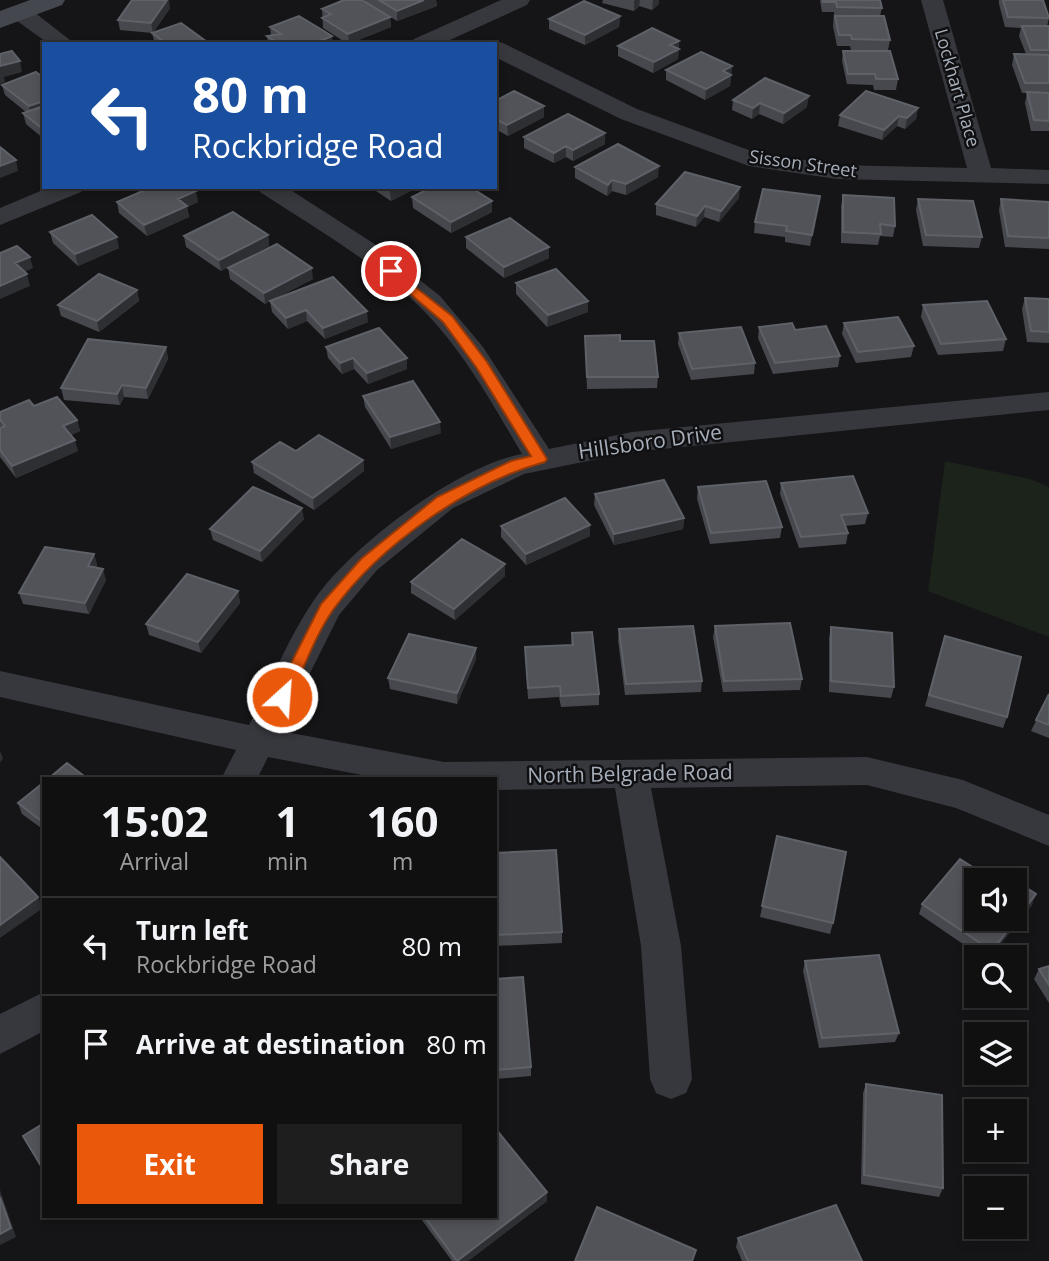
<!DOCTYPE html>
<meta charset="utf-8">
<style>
body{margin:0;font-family:"Open Sans",sans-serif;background:#1e1e1f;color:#f1f3f6;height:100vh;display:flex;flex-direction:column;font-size:26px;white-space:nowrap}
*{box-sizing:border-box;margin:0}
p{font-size:23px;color:#9c9d9f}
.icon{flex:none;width:38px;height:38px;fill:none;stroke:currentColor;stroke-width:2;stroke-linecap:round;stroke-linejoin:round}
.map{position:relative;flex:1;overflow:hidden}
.details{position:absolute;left:42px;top:777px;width:455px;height:441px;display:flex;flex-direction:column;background:#101011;border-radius:0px;box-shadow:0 4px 10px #0003,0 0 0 2px #303031}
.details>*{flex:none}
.top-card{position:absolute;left:42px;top:42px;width:455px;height:147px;border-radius:0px;box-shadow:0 4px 10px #0003,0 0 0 2px #303031;background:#1a4fa0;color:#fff;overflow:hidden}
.buttons{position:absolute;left:964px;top:868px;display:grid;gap:14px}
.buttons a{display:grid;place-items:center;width:63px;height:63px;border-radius:0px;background:#101011;box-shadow:0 4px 10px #0003,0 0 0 2px #303031;font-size:35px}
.pin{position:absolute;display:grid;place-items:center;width:60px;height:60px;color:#fff;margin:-30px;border:4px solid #fff;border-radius:50%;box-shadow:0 2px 7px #0007}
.me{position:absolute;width:77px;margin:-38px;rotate:26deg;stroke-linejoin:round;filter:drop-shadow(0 0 5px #0008)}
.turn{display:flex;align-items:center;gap:24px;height:147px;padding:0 35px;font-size:32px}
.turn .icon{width:91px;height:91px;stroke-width:2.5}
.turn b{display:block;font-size:49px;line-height:60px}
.eta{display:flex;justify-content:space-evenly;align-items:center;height:119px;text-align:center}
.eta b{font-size:42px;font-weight:700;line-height:49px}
.button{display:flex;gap:14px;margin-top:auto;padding:14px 35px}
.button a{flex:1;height:80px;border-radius:0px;background:#ea580c;color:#fff;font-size:28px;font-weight:700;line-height:80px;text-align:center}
.button a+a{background:#1e1e1f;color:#f1f3f6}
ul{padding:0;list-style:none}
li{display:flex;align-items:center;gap:21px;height:98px;padding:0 35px;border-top:2px solid #303031}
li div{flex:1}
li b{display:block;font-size:26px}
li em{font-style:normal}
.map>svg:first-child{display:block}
.green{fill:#1b231b}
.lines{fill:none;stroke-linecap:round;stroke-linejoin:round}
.street{fill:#36383d;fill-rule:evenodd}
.secondary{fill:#44474d;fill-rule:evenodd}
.wall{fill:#46484d}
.shaded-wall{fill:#2e2f33}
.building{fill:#515359;stroke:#5e6168;stroke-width:2}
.route{fill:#ea580c;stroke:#983908;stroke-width:2}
.labels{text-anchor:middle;stroke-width:5;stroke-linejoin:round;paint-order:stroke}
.far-street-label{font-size:18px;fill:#a6aeb9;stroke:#101012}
.street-label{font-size:21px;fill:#a6aeb9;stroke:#101012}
</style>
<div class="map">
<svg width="1049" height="1261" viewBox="0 0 1049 1261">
<rect width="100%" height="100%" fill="#151517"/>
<path class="green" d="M945,461L1030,479L1049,487V637L928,591Z"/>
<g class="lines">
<path class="street" d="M501,0H530L527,5L441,44H411L414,39Z
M921,0H943L991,168L1049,170V184L837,179L749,166L621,119L495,57V44H487L495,41L503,43L637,109L754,152L837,165L967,168Z
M21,7L29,8L75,44H49L13,18L10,13L13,8Z
M50,187H84L81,192L0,225V208Z
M257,187H286L373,243L440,296L483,347L549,449L632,432L1049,392V410L632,452L524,474L453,508L377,570L339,615L281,731L444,762L867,757L963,780L1049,815V846L956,808L867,785L651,788L681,946L692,1079L686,1093L671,1099L656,1093L650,1079L641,946L615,788L495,790V779H383L268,757L257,779H221L236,750L0,697V671L249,725C269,686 289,636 314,600C351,546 457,466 522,454C492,403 463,350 421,308C375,262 315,228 260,192Z
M44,992V1031L0,1054V1014Z"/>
<path class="secondary" d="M30,0H65L62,5L0,28V11Z"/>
</g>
<path class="wall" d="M365,0H436L437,6L397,21L366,2Z
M603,0H659V4L652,10L639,6L634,11L602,3Z
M820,0H880L882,8L880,16L890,40L888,50H851L850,46H837L833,26L834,12H822Z
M999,0H1043L1049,18L1047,26H1049V131H1031L1025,103L1027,93H1022L1012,65L1014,54H1026L1019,36L1021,28L1005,27L999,4Z
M170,8L153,33L208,44H155L152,33L120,30L118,20Z
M322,9L390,17L391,27L348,44L323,28Z
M620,16L619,27L585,45L549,29V19Z
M270,27L333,44H268L267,36L271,35Z
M679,41L678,59L653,73L618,56V46Z
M843,51L898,79L896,90H874L873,85L847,84L842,61Z
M732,66L730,86L705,100L666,80V70Z
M44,78V139L26,124L23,113L26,112L5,95L2,85Z
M733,100L807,107L783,124L759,114L752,119L732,110Z
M495,101L544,106V117L508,136L495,129Z
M918,108L916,119L905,129L897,126L882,140L838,126L840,115Z
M605,133V144L573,161L566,157L554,163L524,148V137Z
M575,167L658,177L626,195L612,191L607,196L575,178Z
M370,187H418L391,201Z
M843,195L895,226L893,237L880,236L878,245L841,243V206Z
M820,196L810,246L785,242V237L754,233L755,222Z
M412,197L492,201V212L451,233L413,208Z
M739,198L719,222L704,217L696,227L656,215V204Z
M918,199L982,237L979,248L923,246L916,210Z
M1001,199L1049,202V249L1005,247L999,210Z
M117,202H198L187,207L189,217L147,236L119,213Z
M50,232L119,248L78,266L53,243Z
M268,235L269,246L221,271L186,247L184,236Z
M466,237L549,258L504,278L466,248Z
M228,268L313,279L276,298L368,322L325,339L307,321L288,329L272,312L270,301L265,304L230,279Z
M516,283L588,312L547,327L516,294Z
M137,290L139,301L99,332L61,316L58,305Z
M1025,298L1049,299V343L1027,342L1022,309Z
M923,305L1006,339L1003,351L938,355L921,317Z
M844,323L914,346L911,357L856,363L842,334Z
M759,327L795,330L840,356L838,367L773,374L758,338Z
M679,333L755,363L754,374L691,380L678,344Z
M585,336L658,377L657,388L587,389Z
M166,347L168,359L148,399L124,397L120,405L64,400L61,388Z
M326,347L407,358V369L368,384L354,369L342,374L328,358Z
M363,396L441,433L391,449L365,407Z
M34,406L77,420L80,431L71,435L78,451L16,478L0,457V428L1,427L0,426V412Z
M296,451L363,460L364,471L314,510L254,473L252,462Z
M781,483L868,513L865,524L845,526L848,533L846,544L799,548L780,494Z
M698,487L782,527L780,538L710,544L697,499Z
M595,494L684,518L683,529L614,545L594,505Z
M304,519L262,562L213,540L210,529Z
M501,526L590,536L526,565L501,537Z
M94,554L97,565L96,568L106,580L89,614L23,604L19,593Z
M505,564V576L455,620L411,593V582Z
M238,591L240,603L201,653L149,635L146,624Z
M715,626L802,679L800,690L723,692L713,637Z
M831,627L894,687L891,698L829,692V638Z
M619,629L702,681L701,692L625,695L618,640Z
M572,633L599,694V705L561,707L559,697L528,699L525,647L571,645Z
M945,636L1007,717L1003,728L925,706Z
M476,659L457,704L390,689L388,678Z
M1049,694V738L1031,731Z
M44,782V830L22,814L18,803Z
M777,836L833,923L830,934L760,917Z
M495,853L562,932V943L495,946Z
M922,904L976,919L1032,905L990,957H982L919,914Z
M805,961L899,1033L895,1042L819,1048L803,971Z
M1049,966V1003L1034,979L1039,969Z
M495,979L531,1067V1076L495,1079Z
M866,1084L943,1188L939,1197L861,1184L863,1093Z
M547,1192V1201L468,1261H452L419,1216H495Z
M738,1238L862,1261H742L736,1247Z"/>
<path class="shaded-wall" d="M167,0H169L170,8L153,33L151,23Z
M424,0H436L437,6L397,21V11Z
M635,0H640L639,6L634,11V1Z
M653,0H659V4L652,10Z
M620,16L619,27L585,45V35Z
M390,17L391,27L349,44L348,34Z
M332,36L333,44H313Z
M679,41L678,59L653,73L654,62L670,45Z
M20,61L22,72L4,77L5,82L0,84V66Z
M732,66L730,86L705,100L706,89L723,71Z
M809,96L807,107L783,124L784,113Z
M44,101V112L31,117L29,106Z
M760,103L759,114L752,119L753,108Z
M544,106V117L508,136L507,125Z
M918,108L916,119L905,129L907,118Z
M899,116L897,126L882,140L884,130Z
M605,133V144L573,161V150Z
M566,146V157L554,163V153Z
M16,160L18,171L0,178V166Z
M659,166L658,177L626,195V184Z
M612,180V191L607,196L608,185Z
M395,187H418L391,201L390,190Z
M740,187L739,198L719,222L721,211Z
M196,191L198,202L187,207L189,217L147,236L144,225L178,199Z
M492,201V212L451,233V222Z
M705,206L704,217L696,227L697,216Z
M268,235L269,246L221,271L219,260Z
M117,237L119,248L78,266L75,254Z
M549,247V258L504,278V267Z
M30,257L33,268L18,275L15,263Z
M312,268L313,279L265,304L264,293Z
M27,274L30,286L0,299V286Z
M137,290L139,301L99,332L97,321Z
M588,301V312L547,327L548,315Z
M306,310L307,321L288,329L286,318Z
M367,311L368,322L325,339L323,328Z
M166,347L168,359L148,399L146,388Z
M353,358L354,369L342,374L340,363Z
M407,358V369L368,384L367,373Z
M122,385L124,397L120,405L117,394Z
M77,420L80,431L66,437L63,426Z
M440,422L441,433L391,449L390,437Z
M75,440L78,451L16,478L12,466Z
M363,460L364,471L314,510L313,498Z
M302,508L304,519L262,562L260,551Z
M684,518L683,529L614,545V534Z
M590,525V536L526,565V554Z
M94,554L97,565L91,578L88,566Z
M505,564V576L455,620L454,609Z
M103,569L106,580L89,614L85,603Z
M238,591L240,603L201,653L198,642Z
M476,648V659L457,704V693Z
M0,751L3,758L0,763Z
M1036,894L1032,905L990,957H989L992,951Z
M38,897L43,908L0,938V925Z
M0,1190L16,1237L0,1245Z
M547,1192V1201L468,1261H457Z"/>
<path class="building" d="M132,0H167L151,23L118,20Z
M344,0H362L390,17L348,34L322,18L331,14L322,9Z
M379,0H424L397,11Z
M823,0H880L882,8L837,7L836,2H823Z
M1003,0H1043L1049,18L1008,17Z
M584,1L620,16L585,35L549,19Z
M299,16L332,36L313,44H279L267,36L281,34L270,27Z
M835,16H884L890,40L852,39L851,35H839Z
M181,23L207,42L201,44H167L152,33Z
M1022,26H1049V50H1031Z
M652,28L679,41L670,45L679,49L654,62L618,46Z
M12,51L20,61L0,66V54Z
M843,51H890L898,79H876L875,74H848Z
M701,52L732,66L723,71L731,75L706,89L666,70Z
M1014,54L1049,55V83H1025Z
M36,72L44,78V101L29,106L2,85Z
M765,78L809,96L784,113L760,103L753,108L733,100Z
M514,91L544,106L507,125L495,119V101Z
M866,91L918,108L907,118L899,116L884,130L840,115Z
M1027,92L1049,93V121L1034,120Z
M44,106V130L23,113Z
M568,114L605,133L573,150L566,146L554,153L524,137Z
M618,144L659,166L626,184L612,180L608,185L575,167Z
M0,147L16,160L0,166Z
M685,172L740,187L721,211L705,206L697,216L656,204Z
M152,187H192L196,191L178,199L187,206L144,225L117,202Z
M432,187H470L492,201L451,222L412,197Z
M763,189L820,196L812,235L786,231L787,226L755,222Z
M843,195L894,198L895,226L880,224L881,234L843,232Z
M918,199L973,201L982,237L926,235Z
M1001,199L1049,202V238L1008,236Z
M233,212L268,235L219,260L184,236Z
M92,215L117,237L75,254L50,232Z
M510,218L549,247L504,267L466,237Z
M277,244L312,268L264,293L228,268Z
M17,246L30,257L15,263L27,274L0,286V253Z
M556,269L588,301L548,315L516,283Z
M99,274L137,290L97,321L58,305Z
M333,277L367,311L323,328L306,310L286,318L270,301Z
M1025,298L1049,299V332L1031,331Z
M987,301L1006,339L941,344L923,305Z
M898,317L914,346L858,352L844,323Z
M792,323L795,330L826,326L840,356L775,363L759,327Z
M741,327L755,363L692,369L679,333Z
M379,328L407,358L367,373L353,358L340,363L326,347Z
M620,335V341H654L658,377H587L585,336Z
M88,339L166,347L146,388L122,385L117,394L61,388Z
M413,381L440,422L390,437L363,396Z
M57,397L77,420L63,426L75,440L12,466L0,450V428L5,426L0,419V412L29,400L34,406Z
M319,435L363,460L313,498L252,462L280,442L296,451Z
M853,476L868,513L841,515L848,533L801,537L781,483Z
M664,480L684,518L614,534L595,494Z
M766,481L782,527L711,533L698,487Z
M253,487L302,508L260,551L210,529Z
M565,498L590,525L526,554L501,526Z
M462,539L505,564L454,609L411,582Z
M45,547L94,554L88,566L103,569L85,603L19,593Z
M187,574L238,591L198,642L146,624Z
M790,623L802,679L724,681L715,626Z
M693,626L702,681L626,684L619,629Z
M831,627L892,633L894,687L831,681Z
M592,632L599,694L561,696L560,686L528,688L525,647L573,645L572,633Z
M409,634L476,648L457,693L388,678Z
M945,636L1021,657L1007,717L929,695Z
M1049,694V725L1036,720Z
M67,763L88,779H48Z
M44,782V823L18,803Z
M777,836L846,852L833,923L762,906Z
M556,850L562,932L495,935V853Z
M0,857L38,897L0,925Z
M960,859L993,880H976V919H1015V880H1005L1008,876L1036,894L992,951L922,904Z
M879,955L899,1033L822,1038L805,961Z
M1049,966V985L1039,969Z
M523,977L531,1067L495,1070V979Z
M866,1084L942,1095L943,1188L864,1175Z
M44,1123V1171L23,1136Z
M495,1128L547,1192L457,1261L424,1216H495Z
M0,1197L11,1228L0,1234Z
M836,1205L862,1261H748L738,1238Z
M597,1207L696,1250L692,1261H575Z"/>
<path class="route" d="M391,268L452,316L487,362L547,459L545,462C468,483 380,545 333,610C314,637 303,672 288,701L282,703L274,697L321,604L361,559L437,497L511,461L531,456L476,367L443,322L387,274L385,271Z"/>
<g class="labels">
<g class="far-street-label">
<text transform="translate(957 88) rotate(74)" y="6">Lockhart Place</text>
<text transform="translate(803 164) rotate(8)" y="6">Sisson Street</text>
</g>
<g class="street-label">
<text transform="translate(650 442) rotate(-8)" y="7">Hillsboro Drive</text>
<text transform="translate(630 774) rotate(-1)" y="7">North Belgrade Road</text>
</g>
</g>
</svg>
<div class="buttons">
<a><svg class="icon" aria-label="sound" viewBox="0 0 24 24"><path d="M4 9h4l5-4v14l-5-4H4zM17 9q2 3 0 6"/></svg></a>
<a><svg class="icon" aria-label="search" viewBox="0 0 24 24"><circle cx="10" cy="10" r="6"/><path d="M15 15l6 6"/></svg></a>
<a><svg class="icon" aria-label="layers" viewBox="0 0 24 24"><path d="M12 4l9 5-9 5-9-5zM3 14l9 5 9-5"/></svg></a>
<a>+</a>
<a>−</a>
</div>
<div class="pin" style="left:391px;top:271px;background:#d93025"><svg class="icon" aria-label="arrive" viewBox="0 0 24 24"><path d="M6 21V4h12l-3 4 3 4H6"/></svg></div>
<svg class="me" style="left:282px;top:697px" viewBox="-20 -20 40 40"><circle r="17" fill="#ea580c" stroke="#fff" stroke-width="3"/><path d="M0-11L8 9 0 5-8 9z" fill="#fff"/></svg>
<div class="top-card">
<div class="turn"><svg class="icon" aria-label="left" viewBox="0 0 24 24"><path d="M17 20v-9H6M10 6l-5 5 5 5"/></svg><div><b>80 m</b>Rockbridge Road</div></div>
</div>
<section class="details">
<div class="eta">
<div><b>15:02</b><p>Arrival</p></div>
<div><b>1</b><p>min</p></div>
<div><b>160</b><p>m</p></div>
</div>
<ul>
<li><svg class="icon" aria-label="left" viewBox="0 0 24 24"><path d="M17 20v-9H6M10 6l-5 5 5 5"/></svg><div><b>Turn left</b><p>Rockbridge Road</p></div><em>80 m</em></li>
<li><svg class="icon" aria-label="arrive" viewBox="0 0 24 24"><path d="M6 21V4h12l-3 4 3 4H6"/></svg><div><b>Arrive at destination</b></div><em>80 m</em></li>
</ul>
<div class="button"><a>Exit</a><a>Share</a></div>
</section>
</div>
